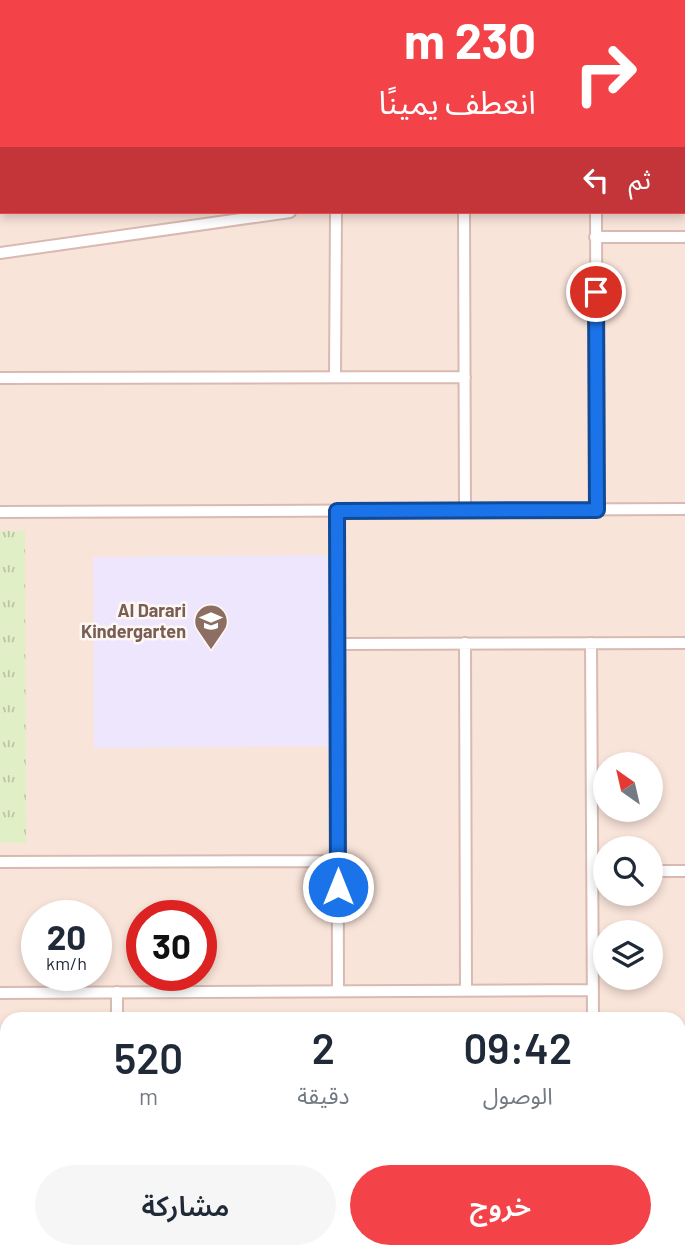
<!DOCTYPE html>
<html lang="ar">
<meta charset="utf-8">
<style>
body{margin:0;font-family:Barlow,"Noto Sans Arabic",sans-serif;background:#f6f6f7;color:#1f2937;direction:rtl;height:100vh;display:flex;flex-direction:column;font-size:26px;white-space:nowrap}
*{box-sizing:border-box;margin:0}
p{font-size:23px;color:#747a83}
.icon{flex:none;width:38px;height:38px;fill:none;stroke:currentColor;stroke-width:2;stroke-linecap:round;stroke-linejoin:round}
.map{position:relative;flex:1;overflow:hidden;direction:ltr}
.panel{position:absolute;left:0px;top:1012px;width:686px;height:247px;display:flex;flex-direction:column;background:#fff;border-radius:21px 21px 0 0;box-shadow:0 4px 10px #0003;direction:rtl}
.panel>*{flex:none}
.top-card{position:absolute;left:0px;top:0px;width:686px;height:214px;box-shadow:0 4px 10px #0003;direction:rtl;background:#f44348;color:#fff;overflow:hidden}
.needle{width:46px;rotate:326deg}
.tools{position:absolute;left:593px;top:752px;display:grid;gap:14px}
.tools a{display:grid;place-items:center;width:70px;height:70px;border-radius:50%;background:#fff;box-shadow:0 4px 10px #0003;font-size:35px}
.speed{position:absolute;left:21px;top:900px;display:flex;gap:14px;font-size:35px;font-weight:700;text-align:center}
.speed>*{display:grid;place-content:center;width:91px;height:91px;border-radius:50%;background:#fff;box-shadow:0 4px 10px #0003;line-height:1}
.speed small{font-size:18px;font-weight:400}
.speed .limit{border:10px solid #d22;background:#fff;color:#111}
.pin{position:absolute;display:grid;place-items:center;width:60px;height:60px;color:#fff;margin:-30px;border:4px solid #fff;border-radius:50%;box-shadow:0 2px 7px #0007}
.me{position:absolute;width:77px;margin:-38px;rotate:0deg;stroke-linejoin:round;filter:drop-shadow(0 0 5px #0008)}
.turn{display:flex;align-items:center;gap:24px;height:147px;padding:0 35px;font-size:32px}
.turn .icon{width:91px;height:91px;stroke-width:2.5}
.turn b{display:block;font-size:49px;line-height:60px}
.then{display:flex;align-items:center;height:66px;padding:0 35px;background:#0003;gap:14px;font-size:26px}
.eta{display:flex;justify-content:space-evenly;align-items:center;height:119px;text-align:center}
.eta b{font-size:42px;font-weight:600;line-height:49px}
.action{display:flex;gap:14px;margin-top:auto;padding:14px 35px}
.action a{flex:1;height:80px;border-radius:42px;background:#f44348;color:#fff;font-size:28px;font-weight:600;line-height:80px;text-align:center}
.action a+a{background:#f6f6f7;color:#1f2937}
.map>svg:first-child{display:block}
.residential{fill:#f9e4da;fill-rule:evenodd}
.education{fill:#eee6fc}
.park{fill:url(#park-tufts)}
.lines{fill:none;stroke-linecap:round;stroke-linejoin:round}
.minor-casing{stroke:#d8bab2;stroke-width:14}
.minor{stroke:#fff;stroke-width:10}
.route-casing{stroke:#114b97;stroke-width:18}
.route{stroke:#1a73e8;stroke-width:12}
.labels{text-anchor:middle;stroke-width:5;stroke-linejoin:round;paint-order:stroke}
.education-label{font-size:18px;font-weight:bold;fill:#785e54;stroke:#fff7f3;text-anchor:end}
</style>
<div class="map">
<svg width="685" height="1258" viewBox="0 0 685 1258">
<defs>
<pattern id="park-tufts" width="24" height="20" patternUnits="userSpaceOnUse" patternTransform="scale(1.75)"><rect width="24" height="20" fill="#e1efc6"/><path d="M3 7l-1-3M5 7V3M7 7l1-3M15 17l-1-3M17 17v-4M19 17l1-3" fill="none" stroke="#bcc4a3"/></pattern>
</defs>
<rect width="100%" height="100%" fill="#fff2ea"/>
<path class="residential" d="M0,0H685V1258H0ZM2,2H684V212H2ZM606,765H651V810H606ZM606,849H651V894H606ZM37,915H96V975H37ZM142,915H201V975H142ZM606,933H651V978H606ZM7,1018H679V1251H7Z"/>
<path class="education" d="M329,555L330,746L94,748L93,557Z"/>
<path class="park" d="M0,531H25L26,843H0Z"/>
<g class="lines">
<g class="minor-casing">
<path id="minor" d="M595,0V2
M463,2V0
M0,29L2,41
M0,125H2
M464,212L465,510
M596,212L597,510
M595,237H685
M0,253L290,212
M335,377L336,212
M0,378L465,377
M337,511L338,991
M0,512L685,509
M465,643L466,990
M591,643L593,1018
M337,644L685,643
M0,862L337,861
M651,871H685
M117,992V1018
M0,993L593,990
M118,1251V1258
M248,1251V1258
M465,1251V1258
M360,1258V1251
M593,1258V1251"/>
</g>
<use href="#minor" class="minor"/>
</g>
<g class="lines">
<g class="route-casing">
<path id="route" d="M338,887L337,511L597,510L596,292"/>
</g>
<use href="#route" class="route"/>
</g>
<defs>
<g id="school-pin" transform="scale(1.75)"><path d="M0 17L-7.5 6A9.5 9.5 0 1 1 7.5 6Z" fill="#8d6e63" stroke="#fff7f3"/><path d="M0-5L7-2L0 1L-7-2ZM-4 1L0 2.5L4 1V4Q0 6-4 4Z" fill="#fff"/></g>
</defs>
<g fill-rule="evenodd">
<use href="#school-pin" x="211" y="621"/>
</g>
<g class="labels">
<g class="education-label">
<text x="186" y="617">Al Darari<tspan x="186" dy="21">Kindergarten</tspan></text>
</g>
</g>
</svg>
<div class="tools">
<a><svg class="needle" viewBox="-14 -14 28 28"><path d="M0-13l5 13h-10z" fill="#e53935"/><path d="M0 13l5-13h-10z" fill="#747a83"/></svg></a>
<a><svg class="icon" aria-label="search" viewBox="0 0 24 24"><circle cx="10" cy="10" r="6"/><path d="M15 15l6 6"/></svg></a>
<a><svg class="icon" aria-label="layers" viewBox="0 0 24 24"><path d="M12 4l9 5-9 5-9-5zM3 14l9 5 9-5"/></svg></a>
</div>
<div class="speed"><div>20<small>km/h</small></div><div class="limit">30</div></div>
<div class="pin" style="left:596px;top:292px;background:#d93025"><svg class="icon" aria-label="arrive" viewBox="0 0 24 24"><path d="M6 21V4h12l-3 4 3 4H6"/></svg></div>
<svg class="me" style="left:338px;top:887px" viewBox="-20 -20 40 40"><circle r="17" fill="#1a73e8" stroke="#fff" stroke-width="3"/><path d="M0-11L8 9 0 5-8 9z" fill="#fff"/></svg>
<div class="top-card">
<div class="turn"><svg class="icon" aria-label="right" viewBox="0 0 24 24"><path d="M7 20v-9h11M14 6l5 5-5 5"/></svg><div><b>230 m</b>انعطف يمينًا</div></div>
<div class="then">ثم<svg class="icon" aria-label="left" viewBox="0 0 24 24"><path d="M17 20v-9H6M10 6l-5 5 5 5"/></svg></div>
</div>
<section class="panel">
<div class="eta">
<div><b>09:42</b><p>الوصول</p></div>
<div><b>2</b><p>دقيقة</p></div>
<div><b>520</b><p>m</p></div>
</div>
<div class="action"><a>خروج</a><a>مشاركة</a></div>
</section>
</div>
